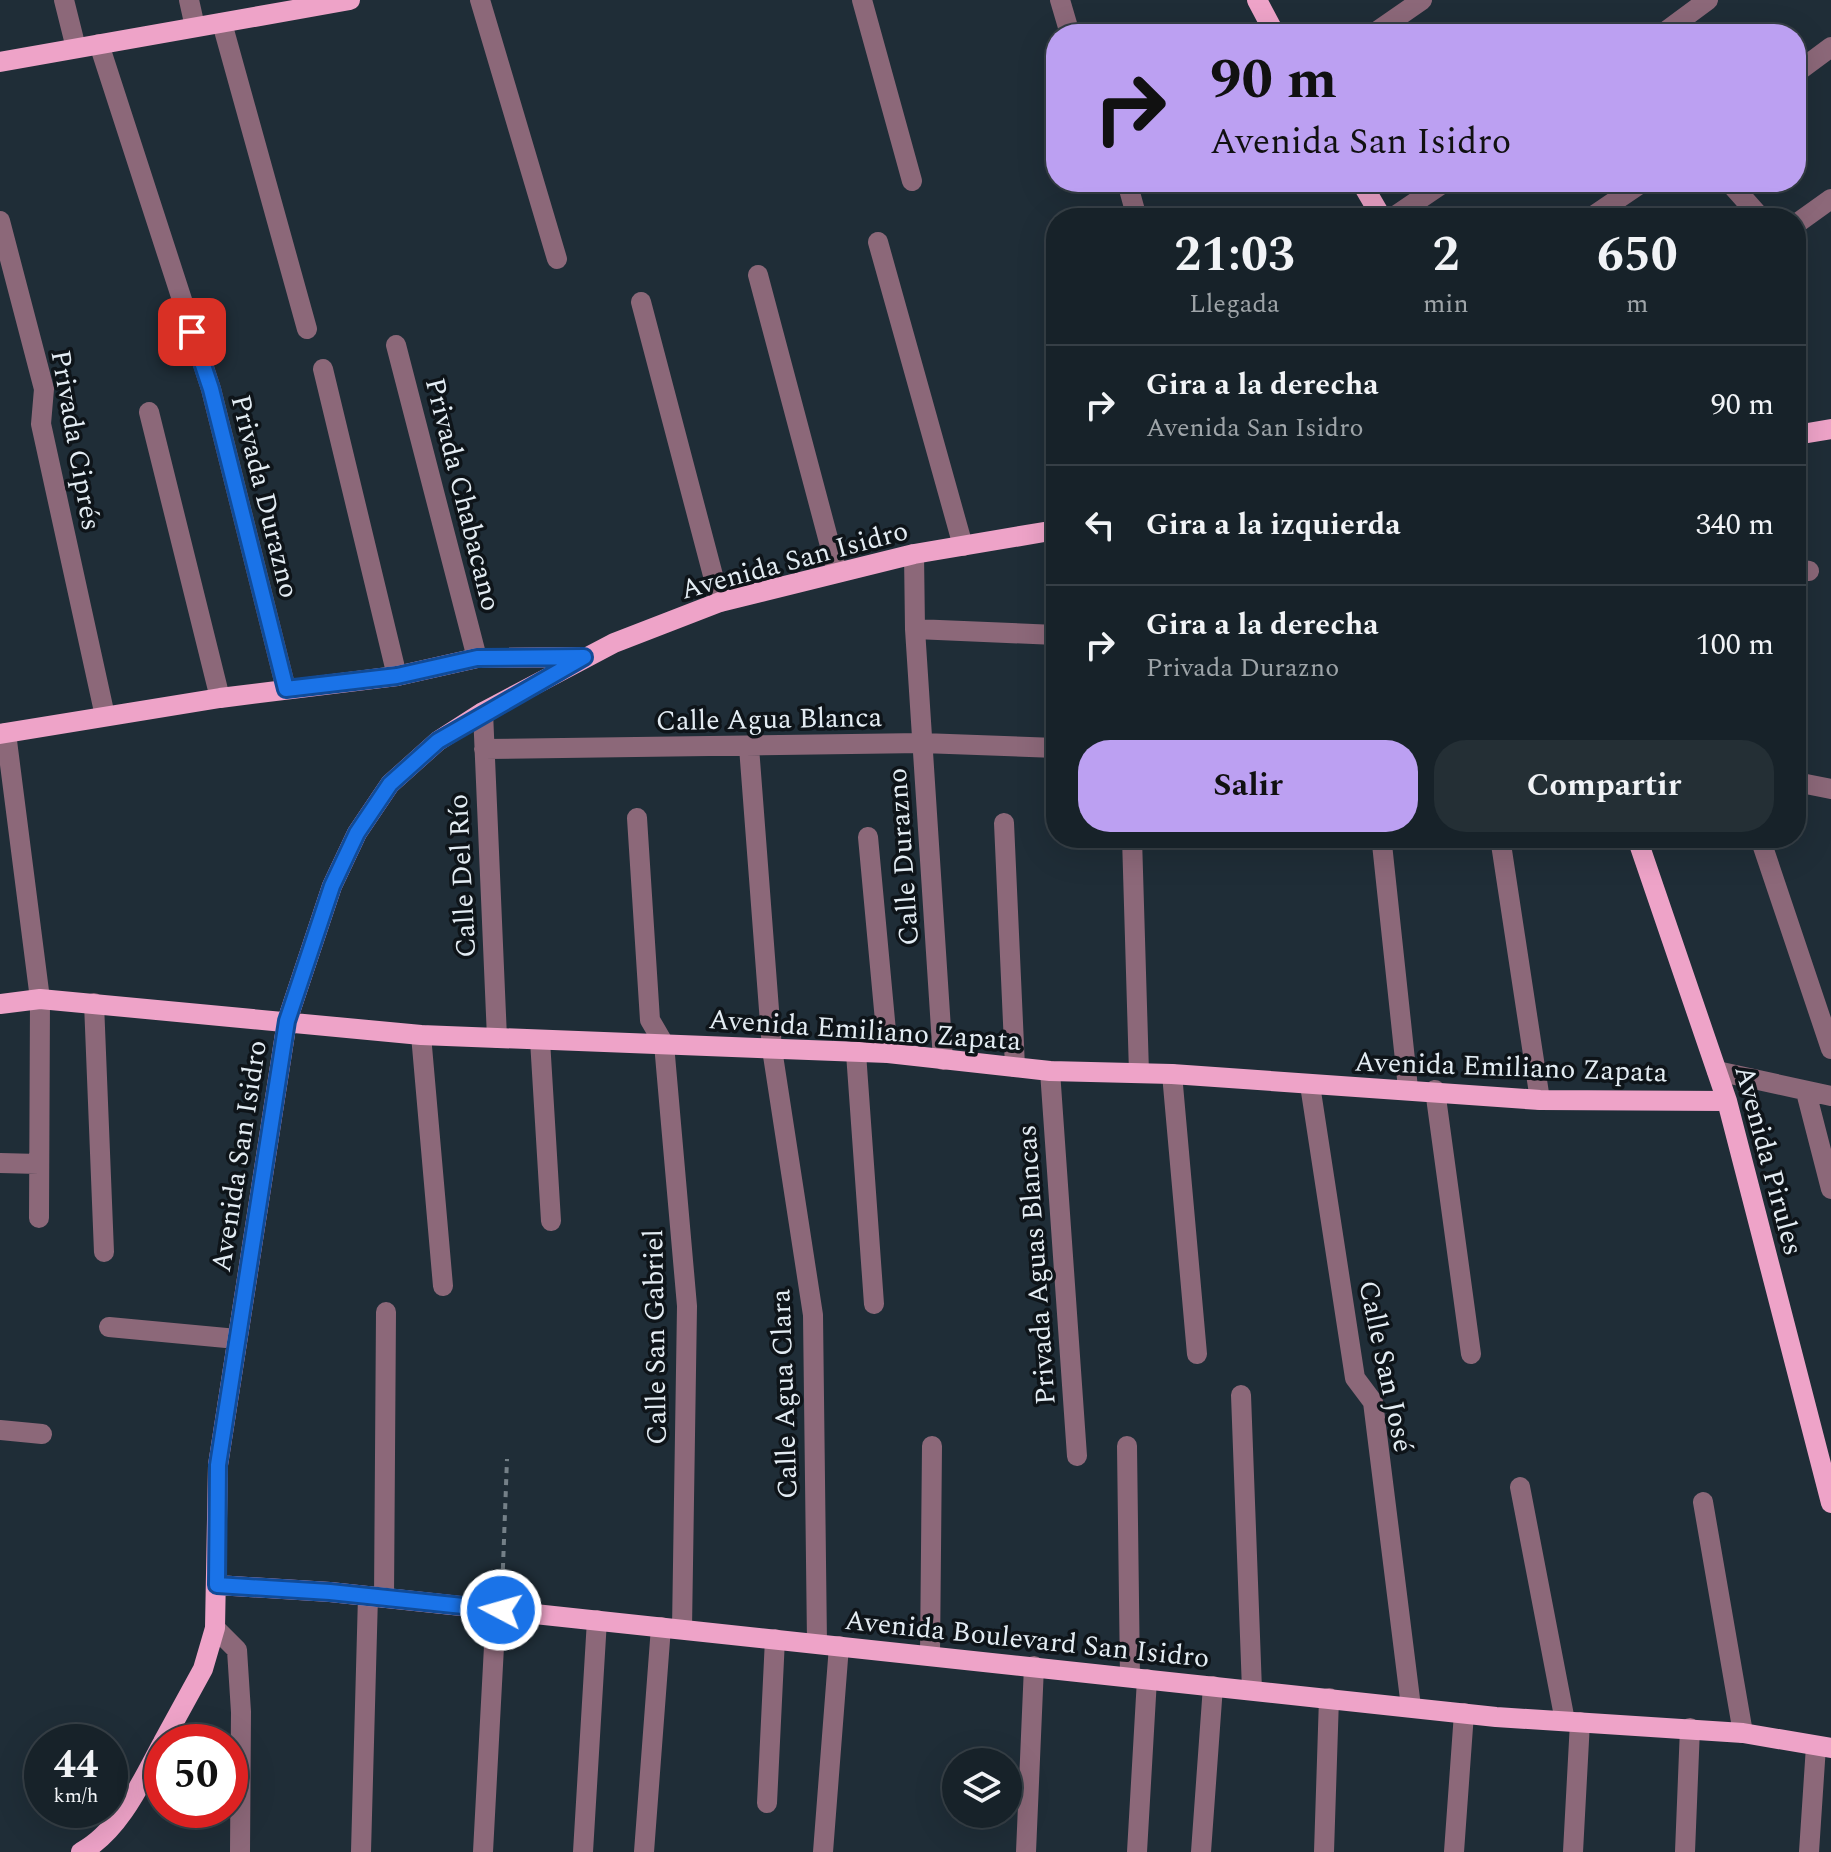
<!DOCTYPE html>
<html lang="es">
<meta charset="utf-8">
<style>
body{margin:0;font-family:Spectral,serif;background:#242f35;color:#f1f3f6;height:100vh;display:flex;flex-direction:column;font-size:30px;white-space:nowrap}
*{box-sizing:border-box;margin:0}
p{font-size:26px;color:#9ea4a8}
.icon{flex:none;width:44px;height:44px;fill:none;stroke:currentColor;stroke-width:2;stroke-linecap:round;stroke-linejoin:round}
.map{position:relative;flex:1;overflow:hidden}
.sheet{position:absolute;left:1046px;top:208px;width:760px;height:640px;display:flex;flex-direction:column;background:#172229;border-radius:32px;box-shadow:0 8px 32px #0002,0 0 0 2px #363f46}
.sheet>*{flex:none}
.banner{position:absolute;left:1046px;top:24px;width:760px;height:168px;border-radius:32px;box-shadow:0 8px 32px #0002,0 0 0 2px #363f46;background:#bca0f2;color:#111;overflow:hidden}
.tools{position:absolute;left:942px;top:1748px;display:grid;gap:16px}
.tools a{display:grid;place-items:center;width:80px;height:80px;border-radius:50%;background:#172229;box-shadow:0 8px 32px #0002,0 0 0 2px #363f46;font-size:40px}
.speed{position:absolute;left:24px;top:1724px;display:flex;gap:16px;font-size:40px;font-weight:700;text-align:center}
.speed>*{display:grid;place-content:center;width:104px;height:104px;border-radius:50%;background:#172229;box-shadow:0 8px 32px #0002,0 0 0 2px #363f46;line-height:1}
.speed small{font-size:20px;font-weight:400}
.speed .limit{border:12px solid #d22;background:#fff;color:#111}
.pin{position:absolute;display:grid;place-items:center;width:68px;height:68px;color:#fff;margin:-34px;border-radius:16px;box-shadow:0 4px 12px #0006}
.me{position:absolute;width:88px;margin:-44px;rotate:276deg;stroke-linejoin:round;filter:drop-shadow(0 0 6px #0008)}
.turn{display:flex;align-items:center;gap:28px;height:168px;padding:0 32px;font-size:36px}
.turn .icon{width:104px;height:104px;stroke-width:2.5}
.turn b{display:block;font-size:56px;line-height:68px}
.eta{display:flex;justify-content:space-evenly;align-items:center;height:136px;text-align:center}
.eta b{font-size:48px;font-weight:700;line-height:56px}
.primary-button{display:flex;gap:16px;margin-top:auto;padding:16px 32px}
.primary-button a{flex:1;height:92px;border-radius:32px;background:#bca0f2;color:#111;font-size:32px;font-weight:700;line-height:92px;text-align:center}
.primary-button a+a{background:#242f35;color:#f1f3f6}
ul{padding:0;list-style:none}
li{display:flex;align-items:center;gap:24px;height:120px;padding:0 32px;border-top:2px solid #363f46}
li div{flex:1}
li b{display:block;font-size:30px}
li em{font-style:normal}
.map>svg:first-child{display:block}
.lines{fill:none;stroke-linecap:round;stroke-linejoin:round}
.path{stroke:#748088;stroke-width:4;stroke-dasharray:6 6;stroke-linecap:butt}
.minor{stroke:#8c6879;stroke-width:20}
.major{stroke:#eea3c8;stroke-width:20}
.route-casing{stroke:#114b97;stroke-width:20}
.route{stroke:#1a73e8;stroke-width:14}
.labels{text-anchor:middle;stroke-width:7;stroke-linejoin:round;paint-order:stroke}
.street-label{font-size:28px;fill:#e3ecf3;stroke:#0e1419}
</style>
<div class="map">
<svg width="1831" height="1852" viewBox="0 0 1831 1852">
<rect width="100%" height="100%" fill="#1f2d37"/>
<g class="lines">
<path class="path" d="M502,1593L507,1459"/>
<path class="minor" d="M64,0L76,48
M189,0L195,27
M480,0L557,259
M862,0L912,181
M1060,0L1070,34
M222,23L307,329
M1373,34L1422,0
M1662,34L1708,0
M99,44L211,389L286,689
M1796,73L1831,47
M1127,182L1137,218
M1729,182L1761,218
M1392,218L1445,182
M1590,218L1643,182
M0,221L44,389L41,424L105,716
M1796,224L1831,199
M878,242L963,546
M758,275L837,572
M641,302L720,602
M396,345L477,658
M323,369L397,676
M149,412L220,698
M914,554L915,629L943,1060
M1796,569L1809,571
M915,629L1056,635
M483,712L497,1038
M6,733L40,999L39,1218
M749,747L772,1049L813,1315L817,1643
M484,749L922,743L1056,748
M1796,782L1831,789
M637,818L650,1020L664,1044L687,1306L682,1629
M1004,823L1015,1067
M868,837L888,1053
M1132,838L1139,1073
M1760,838L1831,1049
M1382,844L1408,1088
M1501,844L1540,1100
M94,1003L104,1252
M421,1035L443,1286
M540,1040L551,1221
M856,1053L874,1304
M1050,1071L1077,1456
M1717,1071L1831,1096
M1172,1074L1197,1354
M1310,1085L1355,1378L1373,1402L1411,1707
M1435,1090L1471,1354
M1806,1092L1831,1189
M0,1163L39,1164
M109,1327L237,1339
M1241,1395L1252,1690
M0,1430L42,1434
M1127,1446L1130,1677
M1520,1487L1565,1721
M1703,1502L1743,1733
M384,1598L386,1312
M215,1628L237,1650L241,1712L240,1852
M930,1655L932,1446
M767,1803L775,1639
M361,1852L368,1596
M483,1852L496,1609
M583,1852L597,1620
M644,1852L661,1627
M823,1852L839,1646
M1026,1852L1034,1666
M1137,1852L1147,1679
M1201,1852L1213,1686
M1324,1852L1329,1698
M1454,1852L1464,1713
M1573,1852L1580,1722
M1685,1852L1690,1728
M1809,1852L1816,1746"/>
<path class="major" d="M1257,0L1275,34
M0,62L350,0
M1361,182L1382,218
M1796,435L1831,429
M0,734L220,698L397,676L477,658L582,657
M1637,838L1727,1101L1831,1503
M0,1004L40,999L421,1035L888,1053L1050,1071L1172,1074L1540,1100L1727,1101
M217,1585L330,1592L1496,1717L1743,1733L1831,1748
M163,1742L203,1669L215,1628L218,1465L287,1021L332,886L357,833L390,784L438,741L483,712L614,643L720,602L914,554L1056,530
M81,1852C119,1832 142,1781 162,1744"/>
</g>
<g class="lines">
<g class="route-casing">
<path id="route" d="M192,332L211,389L286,689L397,676L477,658L584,657L438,741L390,784L357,833L332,886L287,1021L218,1465L217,1585L330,1592L501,1610"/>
</g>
<use href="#route" class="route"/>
</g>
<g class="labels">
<g class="street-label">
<text transform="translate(77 440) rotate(80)" y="10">Privada Ciprés</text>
<text transform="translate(464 494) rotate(76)" y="10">Privada Chabacano</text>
<text transform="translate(266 496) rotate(76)" y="10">Privada Durazno</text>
<text transform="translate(794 559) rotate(-15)" y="10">Avenida San Isidro</text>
<text transform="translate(769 718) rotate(-1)" y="10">Calle Agua Blanca</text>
<text transform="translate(902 857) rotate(-94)" y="10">Calle Durazno</text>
<text transform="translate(461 876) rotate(-93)" y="10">Calle Del Río</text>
<text transform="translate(865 1029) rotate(4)" y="10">Avenida Emiliano Zapata</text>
<text transform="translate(1511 1066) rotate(2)" y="10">Avenida Emiliano Zapata</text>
<text transform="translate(238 1156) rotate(-81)" y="10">Avenida San Isidro</text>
<text transform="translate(1770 1160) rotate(75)" y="10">Avenida Pirules</text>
<text transform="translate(1035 1265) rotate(-94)" y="10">Privada Aguas Blancas</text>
<text transform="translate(654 1337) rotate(-91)" y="10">Calle San Gabriel</text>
<text transform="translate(1387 1366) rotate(78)" y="10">Calle San José</text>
<text transform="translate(783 1394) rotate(-92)" y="10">Calle Agua Clara</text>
<text transform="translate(1027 1638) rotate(6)" y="10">Avenida Boulevard San Isidro</text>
</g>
</g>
</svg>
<div class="tools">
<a><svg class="icon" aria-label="layers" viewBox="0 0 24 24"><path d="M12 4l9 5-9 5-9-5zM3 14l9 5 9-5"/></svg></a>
</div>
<div class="speed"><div>44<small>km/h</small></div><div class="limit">50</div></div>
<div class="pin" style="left:192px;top:332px;background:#d93025"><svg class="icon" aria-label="arrive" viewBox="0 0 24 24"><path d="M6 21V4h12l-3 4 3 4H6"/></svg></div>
<svg class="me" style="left:501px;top:1610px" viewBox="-20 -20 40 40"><circle r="17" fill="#1a73e8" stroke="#fff" stroke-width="3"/><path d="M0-11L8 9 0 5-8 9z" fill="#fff"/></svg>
<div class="banner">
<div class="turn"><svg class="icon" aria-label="right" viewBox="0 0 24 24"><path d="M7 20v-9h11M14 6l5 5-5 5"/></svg><div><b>90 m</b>Avenida San Isidro</div></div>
</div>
<section class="sheet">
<div class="eta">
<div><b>21:03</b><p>Llegada</p></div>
<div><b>2</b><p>min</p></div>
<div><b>650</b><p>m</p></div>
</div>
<ul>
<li><svg class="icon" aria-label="right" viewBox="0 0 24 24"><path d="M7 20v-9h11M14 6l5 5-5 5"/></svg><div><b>Gira a la derecha</b><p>Avenida San Isidro</p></div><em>90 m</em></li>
<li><svg class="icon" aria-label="left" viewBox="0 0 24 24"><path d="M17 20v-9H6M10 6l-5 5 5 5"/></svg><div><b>Gira a la izquierda</b></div><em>340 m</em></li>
<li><svg class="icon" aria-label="right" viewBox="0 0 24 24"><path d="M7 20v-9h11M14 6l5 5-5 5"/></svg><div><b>Gira a la derecha</b><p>Privada Durazno</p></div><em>100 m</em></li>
</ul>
<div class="primary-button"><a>Salir</a><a>Compartir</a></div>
</section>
</div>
